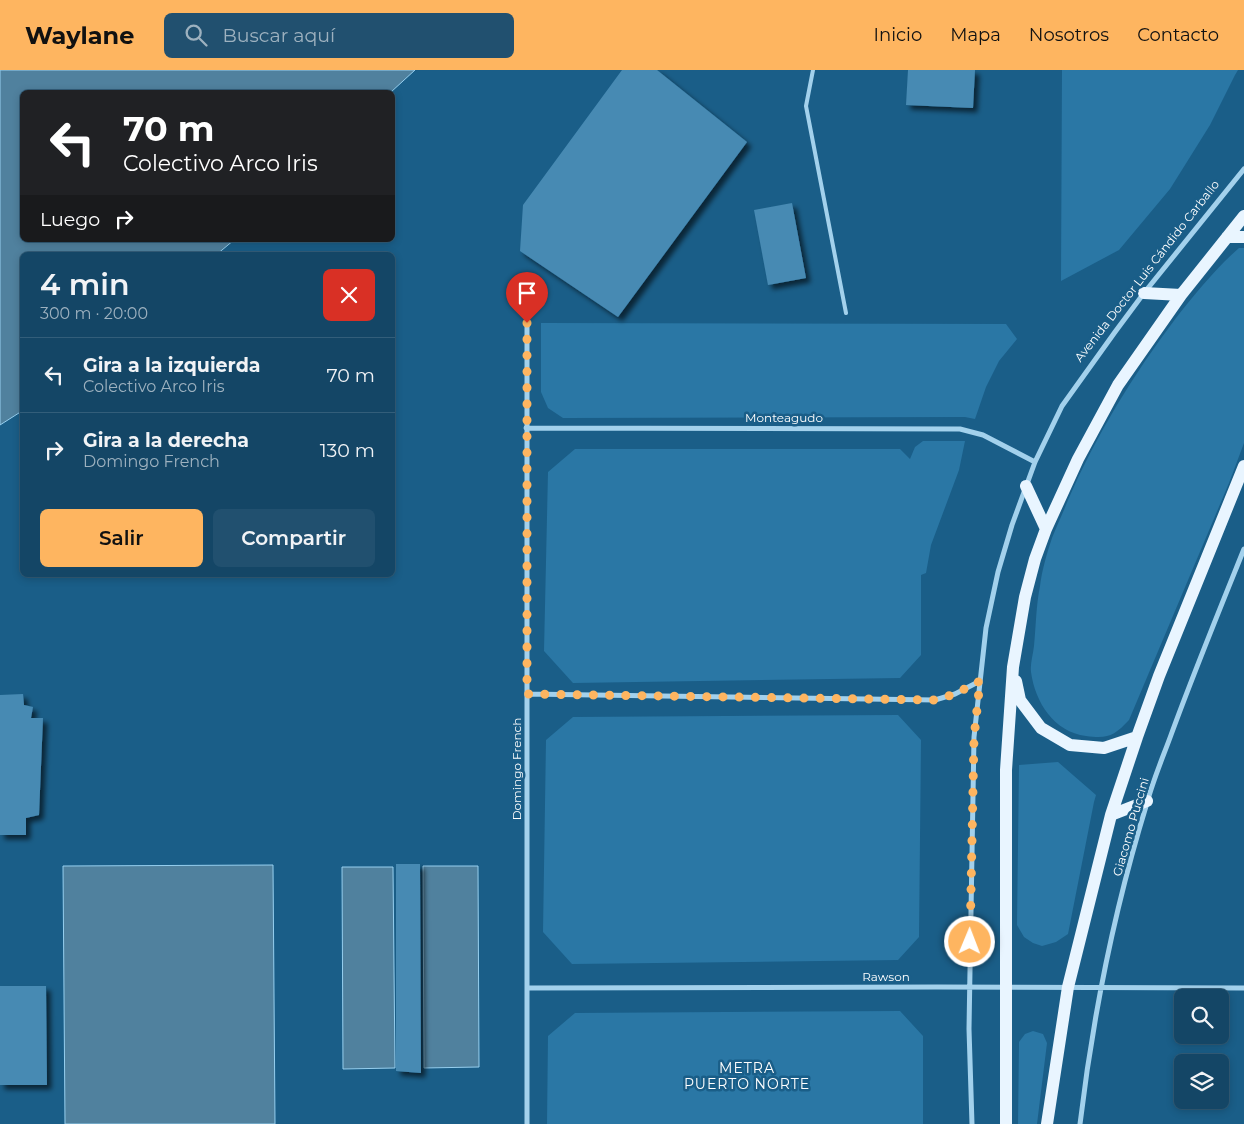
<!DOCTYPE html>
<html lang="es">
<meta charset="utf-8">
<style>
body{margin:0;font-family:Montserrat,sans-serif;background:#21506f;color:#f1f3f6;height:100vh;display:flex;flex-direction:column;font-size:19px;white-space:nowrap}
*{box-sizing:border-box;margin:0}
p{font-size:16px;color:#9db1bf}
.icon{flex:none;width:28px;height:28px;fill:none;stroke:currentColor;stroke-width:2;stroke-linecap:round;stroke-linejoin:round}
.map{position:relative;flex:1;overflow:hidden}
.side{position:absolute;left:20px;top:182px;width:375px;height:325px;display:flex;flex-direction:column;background:#144666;border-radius:8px;box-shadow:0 2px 8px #0003,0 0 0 1px #335e7a}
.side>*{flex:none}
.hud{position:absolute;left:20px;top:20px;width:375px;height:152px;border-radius:8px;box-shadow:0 2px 8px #0003,0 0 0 1px #335e7a;background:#202124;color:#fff;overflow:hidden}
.fabs{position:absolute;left:1174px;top:919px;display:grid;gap:10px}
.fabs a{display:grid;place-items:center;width:55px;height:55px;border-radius:8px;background:#144666;box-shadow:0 2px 8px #0003,0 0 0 1px #335e7a;font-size:25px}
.pin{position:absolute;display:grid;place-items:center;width:42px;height:42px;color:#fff;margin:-51px -21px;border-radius:50% 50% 50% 0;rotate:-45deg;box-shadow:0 0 5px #0007}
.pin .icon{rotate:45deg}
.me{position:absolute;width:55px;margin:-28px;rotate:1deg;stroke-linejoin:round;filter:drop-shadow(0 0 4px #0008)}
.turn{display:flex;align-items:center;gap:18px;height:105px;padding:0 20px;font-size:22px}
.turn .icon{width:65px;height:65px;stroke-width:2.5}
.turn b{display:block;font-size:35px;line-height:42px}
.then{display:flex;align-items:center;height:48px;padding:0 20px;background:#0003;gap:10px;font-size:19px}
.round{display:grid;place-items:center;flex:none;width:52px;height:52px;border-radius:8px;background:#21506f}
.head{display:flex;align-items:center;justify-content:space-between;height:85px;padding:0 20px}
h1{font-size:30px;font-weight:600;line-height:38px}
.button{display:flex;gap:10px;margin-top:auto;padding:10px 20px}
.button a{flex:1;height:58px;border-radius:8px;background:#feb560;color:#111;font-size:20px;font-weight:600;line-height:58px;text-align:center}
.button a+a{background:#21506f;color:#f1f3f6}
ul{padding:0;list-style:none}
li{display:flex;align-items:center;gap:15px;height:75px;padding:0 20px;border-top:1px solid #335e7a}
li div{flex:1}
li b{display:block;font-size:19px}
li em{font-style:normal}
header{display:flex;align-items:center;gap:30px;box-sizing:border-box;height:70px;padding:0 25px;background:#feb560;color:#111}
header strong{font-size:24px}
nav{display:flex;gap:28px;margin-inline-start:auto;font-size:18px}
.search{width:350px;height:45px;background:#21506f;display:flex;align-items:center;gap:12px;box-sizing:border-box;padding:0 18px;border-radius:8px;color:#9db1bf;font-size:19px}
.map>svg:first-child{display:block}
.green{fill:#2a77a5}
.water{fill:#50819e;stroke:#96cfef}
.building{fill:#478ab3;filter:url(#shadow)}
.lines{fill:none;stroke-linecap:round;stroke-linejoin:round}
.lane{stroke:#a3d1ec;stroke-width:4}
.street{stroke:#a3d1ec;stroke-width:5}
.primary{stroke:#e9f5ff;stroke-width:12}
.route{stroke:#feb560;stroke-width:9;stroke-dasharray:0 16.2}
.labels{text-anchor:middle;stroke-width:5;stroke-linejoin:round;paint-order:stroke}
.street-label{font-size:12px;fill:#fff;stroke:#1a5e88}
.neighbourhood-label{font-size:14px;letter-spacing:1px;fill:#fff;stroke:#1a5e88}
</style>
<header>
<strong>Waylane</strong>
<div class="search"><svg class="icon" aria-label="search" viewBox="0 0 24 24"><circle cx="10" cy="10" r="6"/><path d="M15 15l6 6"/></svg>Buscar aquí</div>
<nav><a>Inicio</a><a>Mapa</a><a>Nosotros</a><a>Contacto</a></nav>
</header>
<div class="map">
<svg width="1244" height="1054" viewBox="0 0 1244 1054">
<defs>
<filter id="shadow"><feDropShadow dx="4.5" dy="4.5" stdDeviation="2.5" flood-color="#0009"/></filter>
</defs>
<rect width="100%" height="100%" fill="#1a5e88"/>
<path class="green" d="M1062,0H1238L1235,5L1210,55L1170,119L1119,180L1061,211Z
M1239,178H1244V373L1229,413L1129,650C1114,666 1108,669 1086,666C1054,662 1035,632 1031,602C1030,594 1033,585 1034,576C1036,556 1036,536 1040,516C1042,500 1047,483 1052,468C1057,455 1063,443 1068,430C1096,365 1133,305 1176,248C1195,224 1216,198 1239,178Z
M541,253L1006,254L1017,269L999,291L986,317L975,349L965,347L563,348L548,338L541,322Z
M923,371H965L959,400L931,475L926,503L921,505V585L900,608L573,613L544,581L548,402L575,379H900L910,389L915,377Z
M898,645L921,670L919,867L898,890L572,894L543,862L546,670L573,647Z
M1058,692L1096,725L1094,732L1068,864L1056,872L1042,876L1033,873L1024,867L1017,855L1019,695Z
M900,941L923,966V1054H547L548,966L575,943Z
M1033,961L1043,964L1047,973L1037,1054H1018L1019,972L1025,964Z"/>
<path class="water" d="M0,0H415L391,22H22V170H234L216,185H22V341L0,355Z
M273,795L275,1054H65L63,796Z
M423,796H478L479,997L424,998Z
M342,797H393L395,998L343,999Z"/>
<path class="building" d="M622,0H657L747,72L618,247L520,181L523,135Z
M908,0H975L973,38L906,35Z
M792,133L806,208L768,215L754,140Z
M23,624L24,635L33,637L31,648H43L39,745L26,748V765H0V625Z
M396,794H420L421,1003L396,1001Z
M0,916H46L47,1015H0Z"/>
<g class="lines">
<path class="lane" d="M813,0L806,36L846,243"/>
<path class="street" d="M527,253V1054
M526,358L960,359L983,365L1035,392
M527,624L935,630L955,624L980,611
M527,918L937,917L1244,918
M972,1054L969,959L974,667L986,558L998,502L1012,455L1035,392L1062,336L1115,262L1144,223L1244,99
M1080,1054C1093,945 1115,837 1147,733C1153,710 1163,687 1171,665C1194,602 1219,541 1244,479"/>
<path class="primary" d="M1227,167H1244
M1144,223L1181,225
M1026,416L1046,459
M1016,611L1020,630L1041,658L1070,675L1104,678L1137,667
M1111,745L1147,731
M1006,1054V700L1013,597L1025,527L1035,489L1046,459L1078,389L1118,315L1181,225L1244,146
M1047,1054L1068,917L1111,745L1137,667L1159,606L1244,396"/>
</g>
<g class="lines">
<path class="route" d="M527,253V624L935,630L955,624L980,611L974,668L970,872"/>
</g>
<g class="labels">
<g class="street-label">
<text transform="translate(1147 201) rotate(-52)" y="4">Avenida Doctor Luis Cándido Carballo</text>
<text x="784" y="352">Monteagudo</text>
<text transform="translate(517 699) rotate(-90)" y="4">Domingo French</text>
<text transform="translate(1131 757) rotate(-74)" y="4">Giacomo Puccini</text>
<text x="886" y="911">Rawson</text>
</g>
<g class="neighbourhood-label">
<text x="747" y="1003">METRA<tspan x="747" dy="16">PUERTO NORTE</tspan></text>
</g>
</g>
</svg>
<div class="fabs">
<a><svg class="icon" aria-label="search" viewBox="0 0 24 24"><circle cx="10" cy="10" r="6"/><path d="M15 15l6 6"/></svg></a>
<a><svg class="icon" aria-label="layers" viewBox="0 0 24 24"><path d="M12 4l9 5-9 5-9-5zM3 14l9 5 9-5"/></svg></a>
</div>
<div class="pin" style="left:527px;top:253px;background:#d93025"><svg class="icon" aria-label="arrive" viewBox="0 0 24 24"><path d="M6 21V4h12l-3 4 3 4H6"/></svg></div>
<svg class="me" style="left:970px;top:872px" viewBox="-20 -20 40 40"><circle r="17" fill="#feb560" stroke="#fff" stroke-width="3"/><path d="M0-11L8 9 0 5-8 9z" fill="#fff"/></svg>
<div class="hud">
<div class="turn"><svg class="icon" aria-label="left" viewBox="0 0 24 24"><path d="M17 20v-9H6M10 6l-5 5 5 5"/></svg><div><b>70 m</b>Colectivo Arco Iris</div></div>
<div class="then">Luego<svg class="icon" aria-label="right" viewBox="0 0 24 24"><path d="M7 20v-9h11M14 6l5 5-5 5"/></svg></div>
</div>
<section class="side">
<div class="head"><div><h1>4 min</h1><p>300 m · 20:00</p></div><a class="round" style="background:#d93025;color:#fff"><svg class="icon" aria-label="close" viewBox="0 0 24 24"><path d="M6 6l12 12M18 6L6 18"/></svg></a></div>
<ul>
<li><svg class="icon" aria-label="left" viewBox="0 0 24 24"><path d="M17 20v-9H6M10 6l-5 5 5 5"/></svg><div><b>Gira a la izquierda</b><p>Colectivo Arco Iris</p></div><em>70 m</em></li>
<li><svg class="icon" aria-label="right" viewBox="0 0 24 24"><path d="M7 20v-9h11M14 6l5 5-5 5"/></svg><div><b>Gira a la derecha</b><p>Domingo French</p></div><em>130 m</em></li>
</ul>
<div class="button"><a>Salir</a><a>Compartir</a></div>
</section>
</div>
